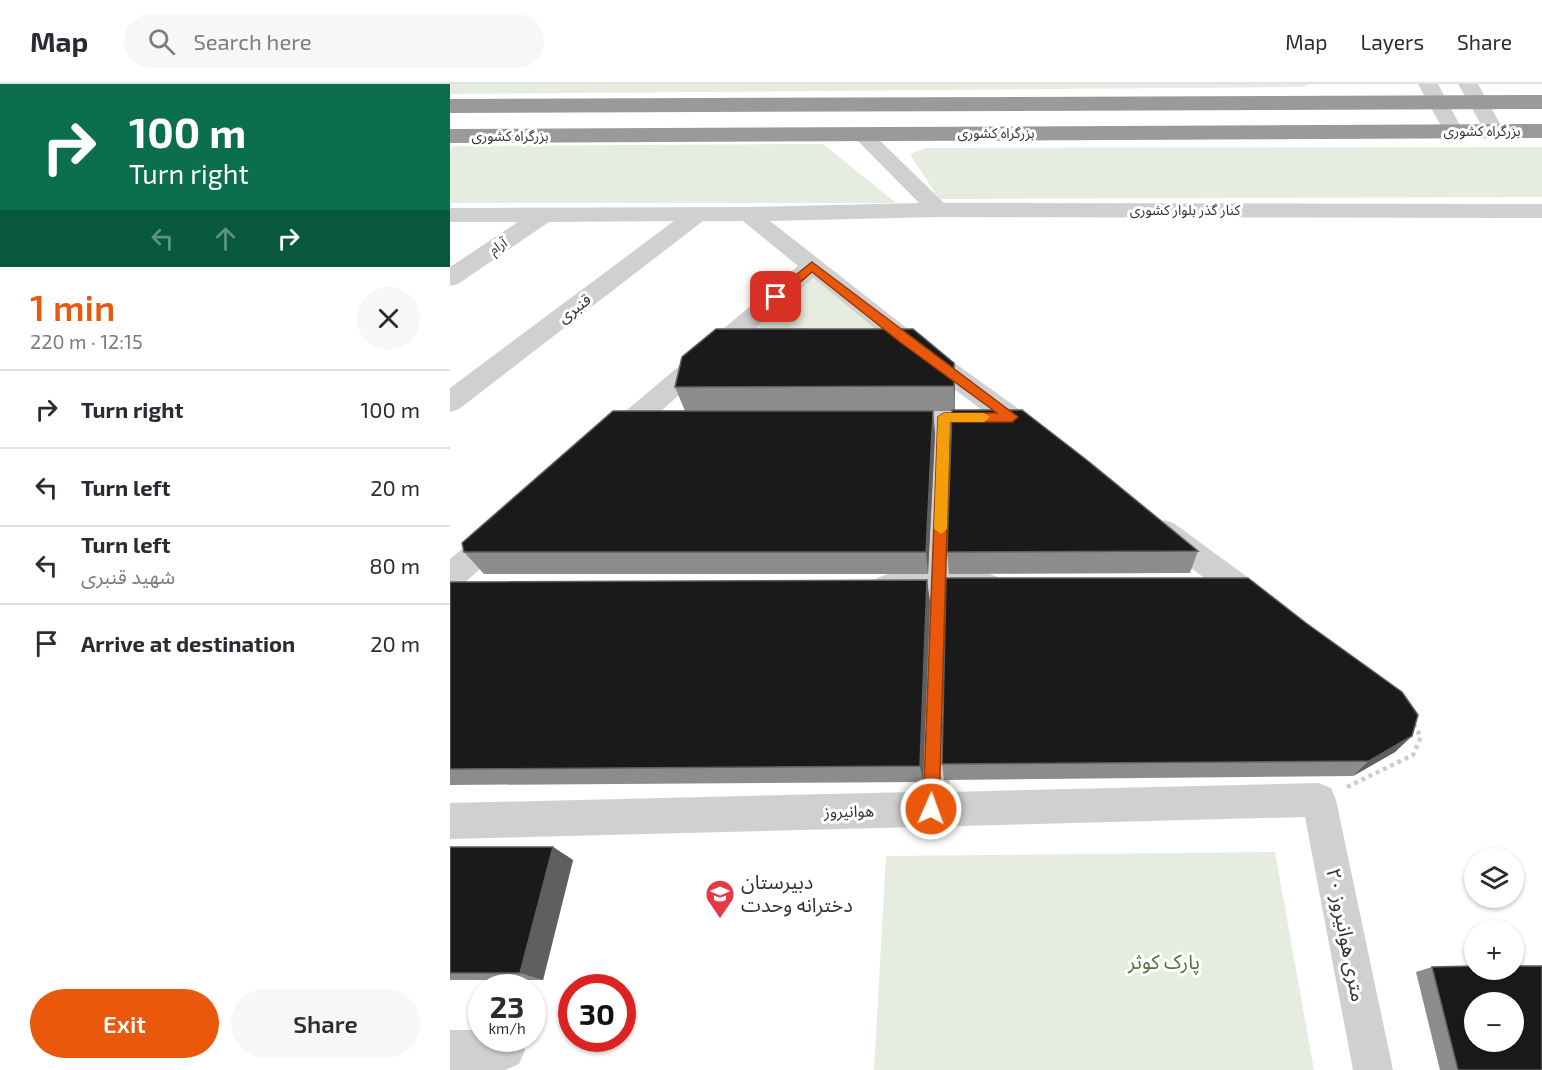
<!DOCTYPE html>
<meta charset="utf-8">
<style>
body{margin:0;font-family:"Exo 2","Noto Sans Arabic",sans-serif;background:#f7f7f7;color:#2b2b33;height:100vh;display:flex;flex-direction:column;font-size:22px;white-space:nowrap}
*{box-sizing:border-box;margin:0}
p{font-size:20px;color:#7c7c81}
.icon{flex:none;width:33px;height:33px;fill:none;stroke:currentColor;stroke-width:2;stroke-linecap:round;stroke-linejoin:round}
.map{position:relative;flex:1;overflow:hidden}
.side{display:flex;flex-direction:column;background:#fff;width:450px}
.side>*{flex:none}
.banner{background:#0b6e4f;color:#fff;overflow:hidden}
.controls{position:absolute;left:1014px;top:764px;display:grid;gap:12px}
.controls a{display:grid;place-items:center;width:60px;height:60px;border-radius:50%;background:#fff;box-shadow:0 2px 4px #0004;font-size:30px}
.speed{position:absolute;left:18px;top:890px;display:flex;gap:12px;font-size:30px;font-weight:700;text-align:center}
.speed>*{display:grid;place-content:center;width:78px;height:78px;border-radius:50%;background:#fff;box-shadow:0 2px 4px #0004;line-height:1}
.speed small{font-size:15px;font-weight:400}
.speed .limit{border:9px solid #d22;background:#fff;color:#111}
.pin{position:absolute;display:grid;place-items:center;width:51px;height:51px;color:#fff;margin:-26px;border-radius:12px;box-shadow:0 3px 9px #0006}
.me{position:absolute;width:66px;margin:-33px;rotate:2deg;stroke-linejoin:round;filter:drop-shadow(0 0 4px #0008)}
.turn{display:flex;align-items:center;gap:21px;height:126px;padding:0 30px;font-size:27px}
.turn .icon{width:78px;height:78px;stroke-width:2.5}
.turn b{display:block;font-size:42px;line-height:51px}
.lanes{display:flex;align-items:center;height:57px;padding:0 30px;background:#0003;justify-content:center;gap:30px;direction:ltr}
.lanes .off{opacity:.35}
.round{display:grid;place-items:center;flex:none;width:63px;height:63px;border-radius:32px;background:#f7f7f7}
.head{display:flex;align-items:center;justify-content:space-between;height:102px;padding:0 30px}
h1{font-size:36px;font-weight:600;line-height:45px;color:#ea580c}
.button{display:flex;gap:12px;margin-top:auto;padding:12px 30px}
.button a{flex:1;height:69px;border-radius:36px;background:#ea580c;color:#fff;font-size:24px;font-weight:600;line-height:69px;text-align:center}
.button a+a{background:#f7f7f7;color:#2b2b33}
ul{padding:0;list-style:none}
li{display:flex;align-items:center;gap:18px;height:78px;padding:0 30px;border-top:2px solid #e1e1e2}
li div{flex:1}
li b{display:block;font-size:22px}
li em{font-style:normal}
header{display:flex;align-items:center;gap:36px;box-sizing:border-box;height:84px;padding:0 30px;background:#fff;border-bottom:2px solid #e1e1e2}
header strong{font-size:28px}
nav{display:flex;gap:33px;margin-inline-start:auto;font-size:21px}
.search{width:420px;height:54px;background:#f7f7f7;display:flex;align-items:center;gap:15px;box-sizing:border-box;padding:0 21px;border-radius:33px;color:#7c7c81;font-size:22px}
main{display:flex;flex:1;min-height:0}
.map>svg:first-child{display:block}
.green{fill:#e6ecdf}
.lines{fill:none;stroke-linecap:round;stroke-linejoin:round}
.path{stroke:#cdcdcd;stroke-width:4.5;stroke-dasharray:4 4;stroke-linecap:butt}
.minor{fill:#d0d0d0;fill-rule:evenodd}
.highway{fill:#9a9a9a;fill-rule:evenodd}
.wall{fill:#8c8c8c}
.shaded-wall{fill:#5f5f5f}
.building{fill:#1a1a1a;stroke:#5f5f5f;stroke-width:1.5;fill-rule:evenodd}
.route{fill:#ea580c;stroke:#983908;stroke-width:1.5}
.slow{fill:#f59e0b}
.labels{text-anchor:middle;stroke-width:6;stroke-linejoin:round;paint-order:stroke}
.far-street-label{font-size:14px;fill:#333;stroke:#fff}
.street-label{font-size:16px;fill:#333;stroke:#fff}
.near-poi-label{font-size:20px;fill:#333;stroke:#fff;text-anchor:start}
.near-street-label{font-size:20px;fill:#333;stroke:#fff}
.near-park-label{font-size:20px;fill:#56703f;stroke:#fff}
</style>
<header>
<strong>Map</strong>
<div class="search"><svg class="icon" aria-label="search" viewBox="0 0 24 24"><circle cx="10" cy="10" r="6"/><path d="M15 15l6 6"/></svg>Search here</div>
<nav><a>Map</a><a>Layers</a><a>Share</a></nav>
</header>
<main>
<section class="side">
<div class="banner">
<div class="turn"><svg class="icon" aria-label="right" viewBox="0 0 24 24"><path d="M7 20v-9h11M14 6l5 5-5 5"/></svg><div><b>100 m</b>Turn right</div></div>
<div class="lanes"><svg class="icon off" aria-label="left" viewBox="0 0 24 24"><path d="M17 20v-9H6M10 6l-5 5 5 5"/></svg><svg class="icon off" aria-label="ahead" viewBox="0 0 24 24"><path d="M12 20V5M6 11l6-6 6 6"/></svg><svg class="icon" aria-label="right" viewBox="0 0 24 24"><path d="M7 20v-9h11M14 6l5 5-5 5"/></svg></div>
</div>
<div class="head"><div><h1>1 min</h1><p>220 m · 12:15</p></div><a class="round"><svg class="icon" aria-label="close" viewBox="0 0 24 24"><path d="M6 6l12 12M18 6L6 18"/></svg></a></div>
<ul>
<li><svg class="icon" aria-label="right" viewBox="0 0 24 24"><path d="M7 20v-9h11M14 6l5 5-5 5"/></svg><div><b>Turn right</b></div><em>100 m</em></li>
<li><svg class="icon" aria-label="left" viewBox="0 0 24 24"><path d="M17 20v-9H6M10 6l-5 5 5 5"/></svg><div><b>Turn left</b></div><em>20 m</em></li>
<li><svg class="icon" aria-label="left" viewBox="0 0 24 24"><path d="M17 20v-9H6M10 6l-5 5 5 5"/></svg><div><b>Turn left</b><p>شهید قنبری</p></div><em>80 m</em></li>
<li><svg class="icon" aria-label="arrive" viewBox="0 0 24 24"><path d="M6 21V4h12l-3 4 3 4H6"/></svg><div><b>Arrive at destination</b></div><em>20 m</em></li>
</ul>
<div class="button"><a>Exit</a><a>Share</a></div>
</section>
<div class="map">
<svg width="1092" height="986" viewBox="0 0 1092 986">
<rect width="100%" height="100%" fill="#fff"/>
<path class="green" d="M0,0H860L852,3L0,10Z
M373,60L446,119H0V67L3,62Z
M1092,63V113L489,115L460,70L476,64Z
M361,193L432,250L290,252Z
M825,768L864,986H424L436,772Z"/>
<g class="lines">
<path class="path" d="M897,703L963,671L971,653L963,639"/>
<path class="minor" d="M968,0H988L1013,47L1010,51H996Z
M1008,0H1028L1054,47L1051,51H1037Z
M411,43L418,45L494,119L1092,120V134L488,133L320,137L463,249L595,344L598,351L595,358L585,361L575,358L445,261L363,194L172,361L162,364L152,361L148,354L152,347L348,182L293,137H253L9,325L0,328V304L224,137L99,138L8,200L0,202V183L68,138H0V124L298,123L469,119L404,53L401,49L404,45Z
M494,323L503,326L507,333L504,489H537L548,493L552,502L548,511L537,515H503L499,708L869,699L881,704L886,716L943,986H903L855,733L0,755V719L464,708L473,516H438L427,512L423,503L427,494L438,490H474L481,333L485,326Z
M52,436L62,440L67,448L62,456L11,502L0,506V475L42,440Z
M715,436L725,440L819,509L823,518L819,527L808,531L797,527L705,456L700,448L705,440Z
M0,946H32V954H70L75,966L69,980L55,986H0Z"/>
<path class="highway" d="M1092,11V25L0,29V15Z
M1092,40V54L0,59V45Z"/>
</g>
<path class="wall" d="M463,245L505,304V326L748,467L740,489L499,490L497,468L502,327H468H483L485,351L478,490H34L14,468L235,327L225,303Z
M0,498L480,517L473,698L0,701Z
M962,652L945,668L903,692L494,696L492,680Z
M0,763H103L123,776L93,896H0Z
M982,883L1092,986H990L966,888Z"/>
<path class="shaded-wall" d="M504,279L505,304V327L504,302Z
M483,327L485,351L478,490L476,468Z
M477,496L480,517L473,698L470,682Z
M962,652L945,668L903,692L919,677Z
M103,763L123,776L93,896L70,889Z"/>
<path class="building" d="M266,245H463L504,279V302L225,303L232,273Z
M502,326H572L638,377L748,467L497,468Z
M163,327H483L476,468H14L12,459Z
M496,494H798L856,539L952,608L968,631L962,652L919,677L492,680Z
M477,496L470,682L0,685V498Z
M0,763H103L70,889H0Z
M1024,882V885H1064V882H1092V986H1008L982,883ZM1024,918H1064V957H1024Z"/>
<path class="route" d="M362,178L568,333L562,338H500L489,725L487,731L481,733L475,731L473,725L488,333L494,329H547L450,258L362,188L330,216H322V210Z"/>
<path class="slow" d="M494,329H534L540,333L534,338H500L497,445L491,450L484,445L488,333Z"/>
<defs>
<g id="school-pin" transform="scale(1.5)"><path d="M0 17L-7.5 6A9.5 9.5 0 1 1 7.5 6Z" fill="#e63946" stroke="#fff"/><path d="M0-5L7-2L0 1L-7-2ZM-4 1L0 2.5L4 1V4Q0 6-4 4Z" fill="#fff"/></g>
</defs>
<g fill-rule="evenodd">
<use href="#school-pin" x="270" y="810"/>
</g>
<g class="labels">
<g class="far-street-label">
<text x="1032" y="52">بزرگراه کشوری</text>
<text x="546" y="54">بزرگراه کشوری</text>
<text x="60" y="57">بزرگراه کشوری</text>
<text x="735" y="131">کنار گذر بلوار کشوری</text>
<text transform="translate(48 162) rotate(-34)" y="5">آرام</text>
</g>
<g class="street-label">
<text transform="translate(124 224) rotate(-37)" y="6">قنبری</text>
<text transform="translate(399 727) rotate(-1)" y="6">هوانیروز</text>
</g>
<g class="near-poi-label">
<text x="291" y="805">دبیرستان<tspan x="291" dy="23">دخترانه وحدت</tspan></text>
</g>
<g class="near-street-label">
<text transform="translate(896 851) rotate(79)" y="7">۲۰ متری هوانیروز</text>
</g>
<g class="near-park-label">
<text x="714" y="885">پارک کوثر</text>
</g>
</g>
</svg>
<div class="controls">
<a><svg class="icon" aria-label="layers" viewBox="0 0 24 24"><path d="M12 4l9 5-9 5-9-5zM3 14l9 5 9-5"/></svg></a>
<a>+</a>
<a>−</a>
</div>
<div class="speed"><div>23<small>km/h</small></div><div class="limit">30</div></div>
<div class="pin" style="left:326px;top:213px;background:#d93025"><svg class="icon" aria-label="arrive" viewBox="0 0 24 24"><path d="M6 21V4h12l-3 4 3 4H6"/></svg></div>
<svg class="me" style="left:481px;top:725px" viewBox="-20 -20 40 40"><circle r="17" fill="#ea580c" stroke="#fff" stroke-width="3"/><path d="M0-11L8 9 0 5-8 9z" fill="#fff"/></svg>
</div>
</main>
